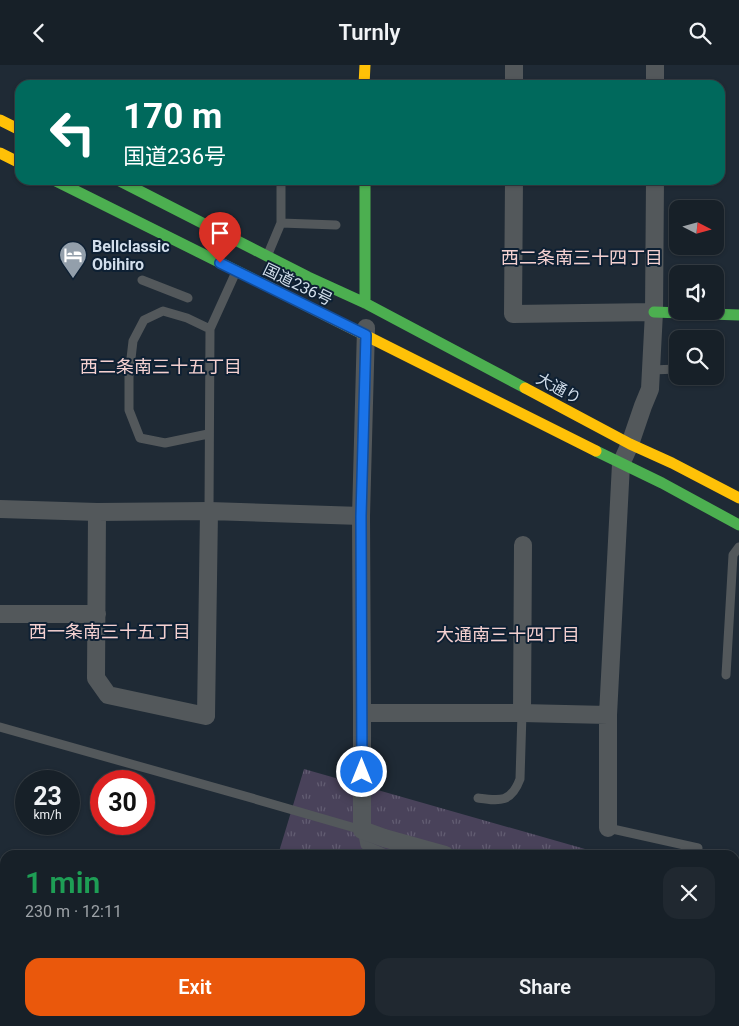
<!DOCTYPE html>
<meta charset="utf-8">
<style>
body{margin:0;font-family:Roboto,"Noto Sans JP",sans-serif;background:#202830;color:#f1f3f6;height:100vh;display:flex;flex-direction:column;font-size:19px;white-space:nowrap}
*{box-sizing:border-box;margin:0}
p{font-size:16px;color:#9ea3a8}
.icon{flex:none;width:28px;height:28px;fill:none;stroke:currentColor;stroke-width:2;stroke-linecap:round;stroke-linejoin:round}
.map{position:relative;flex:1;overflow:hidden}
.sheet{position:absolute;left:0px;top:785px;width:740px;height:176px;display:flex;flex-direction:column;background:#172028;border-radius:15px 15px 0 0;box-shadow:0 1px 4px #0004,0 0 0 1px #363e45}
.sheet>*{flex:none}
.guide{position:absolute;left:15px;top:15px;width:710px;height:105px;border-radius:15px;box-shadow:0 1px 4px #0004,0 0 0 1px #363e45;background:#00695c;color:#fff;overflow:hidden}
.needle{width:32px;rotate:96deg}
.fabs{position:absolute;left:669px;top:135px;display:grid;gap:10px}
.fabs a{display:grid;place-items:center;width:55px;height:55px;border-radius:10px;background:#172028;box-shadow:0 1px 4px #0004,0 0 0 1px #363e45;font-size:25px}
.speed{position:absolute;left:15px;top:705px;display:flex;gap:10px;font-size:25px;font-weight:700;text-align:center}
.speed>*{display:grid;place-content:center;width:65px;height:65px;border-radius:50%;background:#172028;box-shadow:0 1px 4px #0004,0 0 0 1px #363e45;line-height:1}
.speed small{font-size:12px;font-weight:400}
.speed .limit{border:8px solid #d22;background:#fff;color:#111}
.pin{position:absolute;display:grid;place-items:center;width:42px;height:42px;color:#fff;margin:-51px -21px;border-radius:50% 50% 50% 0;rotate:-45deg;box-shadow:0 0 5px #0007}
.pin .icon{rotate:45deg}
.me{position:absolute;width:55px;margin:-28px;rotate:0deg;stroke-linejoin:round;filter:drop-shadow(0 0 4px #0008)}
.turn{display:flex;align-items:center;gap:18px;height:105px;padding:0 25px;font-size:22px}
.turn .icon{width:65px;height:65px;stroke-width:2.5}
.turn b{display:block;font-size:35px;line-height:42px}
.round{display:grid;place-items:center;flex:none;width:52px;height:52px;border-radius:15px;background:#202830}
.overview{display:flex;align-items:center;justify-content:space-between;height:85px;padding:0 25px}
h1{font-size:30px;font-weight:600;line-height:38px;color:#1e9e55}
.action{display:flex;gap:10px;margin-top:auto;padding:10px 25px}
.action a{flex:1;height:58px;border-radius:15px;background:#ea580c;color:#fff;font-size:20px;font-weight:600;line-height:58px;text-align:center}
.action a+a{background:#202830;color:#f1f3f6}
header{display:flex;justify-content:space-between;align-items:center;height:65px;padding:0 25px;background:#172028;font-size:22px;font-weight:600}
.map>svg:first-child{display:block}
.park{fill:url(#park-tufts)}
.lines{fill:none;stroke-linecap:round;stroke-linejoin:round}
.lane{stroke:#53585b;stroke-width:9}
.street{stroke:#53585b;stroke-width:18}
.fast{stroke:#4caf50;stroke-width:11}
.slow{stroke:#ffc107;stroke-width:11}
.route-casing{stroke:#114b97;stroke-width:12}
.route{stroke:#1a73e8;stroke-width:9}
.labels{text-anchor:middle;stroke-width:4;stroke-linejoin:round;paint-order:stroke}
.poi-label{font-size:16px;font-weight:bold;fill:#d2deeb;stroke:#0e2033;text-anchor:start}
.street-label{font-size:16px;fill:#d2deeb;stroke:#0e2033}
.neighbourhood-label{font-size:18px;fill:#f4d0d0;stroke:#0e2033}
</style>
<header><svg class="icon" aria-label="back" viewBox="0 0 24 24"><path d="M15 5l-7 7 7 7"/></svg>Turnly<svg class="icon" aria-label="search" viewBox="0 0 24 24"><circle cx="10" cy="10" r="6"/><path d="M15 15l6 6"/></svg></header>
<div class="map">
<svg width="739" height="961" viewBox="0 0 739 961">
<defs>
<pattern id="park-tufts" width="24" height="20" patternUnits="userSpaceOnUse" patternTransform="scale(1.25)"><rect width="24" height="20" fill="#49425a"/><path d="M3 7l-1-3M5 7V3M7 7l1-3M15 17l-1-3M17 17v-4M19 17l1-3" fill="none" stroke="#625d72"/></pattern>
</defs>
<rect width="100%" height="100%" fill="#1f2a35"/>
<path class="park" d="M304,704L606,790H278Z
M735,825L739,826V961H226L227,956H735Z"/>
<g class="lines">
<path class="lane" d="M281,158L336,160
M268,189L281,158V115
M142,215L188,233
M651,305L678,304
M208,369L165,378L140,373L129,345V311L133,276L144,255L163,246L187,253L210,264
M209,446L210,264L235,209
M726,610L733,490L739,482
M0,662L255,734L362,765L365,780L388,790
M478,733C500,736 511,738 520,714L522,648
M608,763L698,783"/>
<path class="street" d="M514,0V20
M655,0V20
M514,115L513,249L654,247
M366,263L361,451L362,648V765L384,773L445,790
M0,444L97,447L209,446L361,451
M97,447L96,613L108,630L206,651L209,446
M0,549H97
M362,648H522L608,650
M522,648L523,480
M608,763V650L621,399L630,379L643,341L650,324L654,247L655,115
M735,873L739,874"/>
<path class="fast" d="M54,115L263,219
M118,115L308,212L365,238L525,323
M365,115V238
M654,247L739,250
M596,386L662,418L739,460"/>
<path class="slow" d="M364,20L365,0
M0,55L20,65
M0,88L20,98
M263,219L596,386
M525,323L630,379L672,398L739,433"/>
</g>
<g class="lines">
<g class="route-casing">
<path id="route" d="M220,198L366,270L361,451L362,707"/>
</g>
<use href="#route" class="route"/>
</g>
<defs>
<g id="hotel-pin" transform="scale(1.4375)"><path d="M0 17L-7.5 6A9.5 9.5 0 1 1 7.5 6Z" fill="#939fab" stroke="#0e2033"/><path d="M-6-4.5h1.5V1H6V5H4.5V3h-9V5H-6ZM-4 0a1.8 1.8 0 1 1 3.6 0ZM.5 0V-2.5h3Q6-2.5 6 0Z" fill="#fff"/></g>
</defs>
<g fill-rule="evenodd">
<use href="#hotel-pin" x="73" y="190"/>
</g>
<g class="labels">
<g class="poi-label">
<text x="92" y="187">Bellclassic<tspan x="92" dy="18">Obihiro</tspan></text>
</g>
<g class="street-label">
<text transform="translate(298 219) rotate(26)" y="6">国道236号</text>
<text transform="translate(559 323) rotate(28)" y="6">大通り</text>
</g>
<g class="neighbourhood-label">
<text x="582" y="199">西二条南三十四丁目</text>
<text x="161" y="308">西二条南三十五丁目</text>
<text x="110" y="573">西一条南三十五丁目</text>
<text x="508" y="576">大通南三十四丁目</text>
</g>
</g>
</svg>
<div class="fabs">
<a><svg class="needle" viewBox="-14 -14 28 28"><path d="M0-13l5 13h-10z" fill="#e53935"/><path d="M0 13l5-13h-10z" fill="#9ea3a8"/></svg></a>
<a><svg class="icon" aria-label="sound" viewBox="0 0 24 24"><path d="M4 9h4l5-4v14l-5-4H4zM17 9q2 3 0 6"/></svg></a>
<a><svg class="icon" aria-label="search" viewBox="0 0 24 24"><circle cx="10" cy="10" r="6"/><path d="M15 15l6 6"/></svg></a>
</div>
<div class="speed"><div>23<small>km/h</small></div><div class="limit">30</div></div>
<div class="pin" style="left:220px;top:198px;background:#d93025"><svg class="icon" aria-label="arrive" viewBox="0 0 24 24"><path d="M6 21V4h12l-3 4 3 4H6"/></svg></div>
<svg class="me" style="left:362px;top:707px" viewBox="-20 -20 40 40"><circle r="17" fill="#1a73e8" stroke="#fff" stroke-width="3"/><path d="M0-11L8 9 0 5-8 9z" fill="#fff"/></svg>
<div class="guide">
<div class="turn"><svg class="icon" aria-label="left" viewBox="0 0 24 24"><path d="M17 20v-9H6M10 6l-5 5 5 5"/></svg><div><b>170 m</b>国道236号</div></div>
</div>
<section class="sheet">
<div class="overview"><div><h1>1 min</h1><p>230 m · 12:11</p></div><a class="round"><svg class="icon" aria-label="close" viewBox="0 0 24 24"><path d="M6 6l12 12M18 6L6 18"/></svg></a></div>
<div class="action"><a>Exit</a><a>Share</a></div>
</section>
</div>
